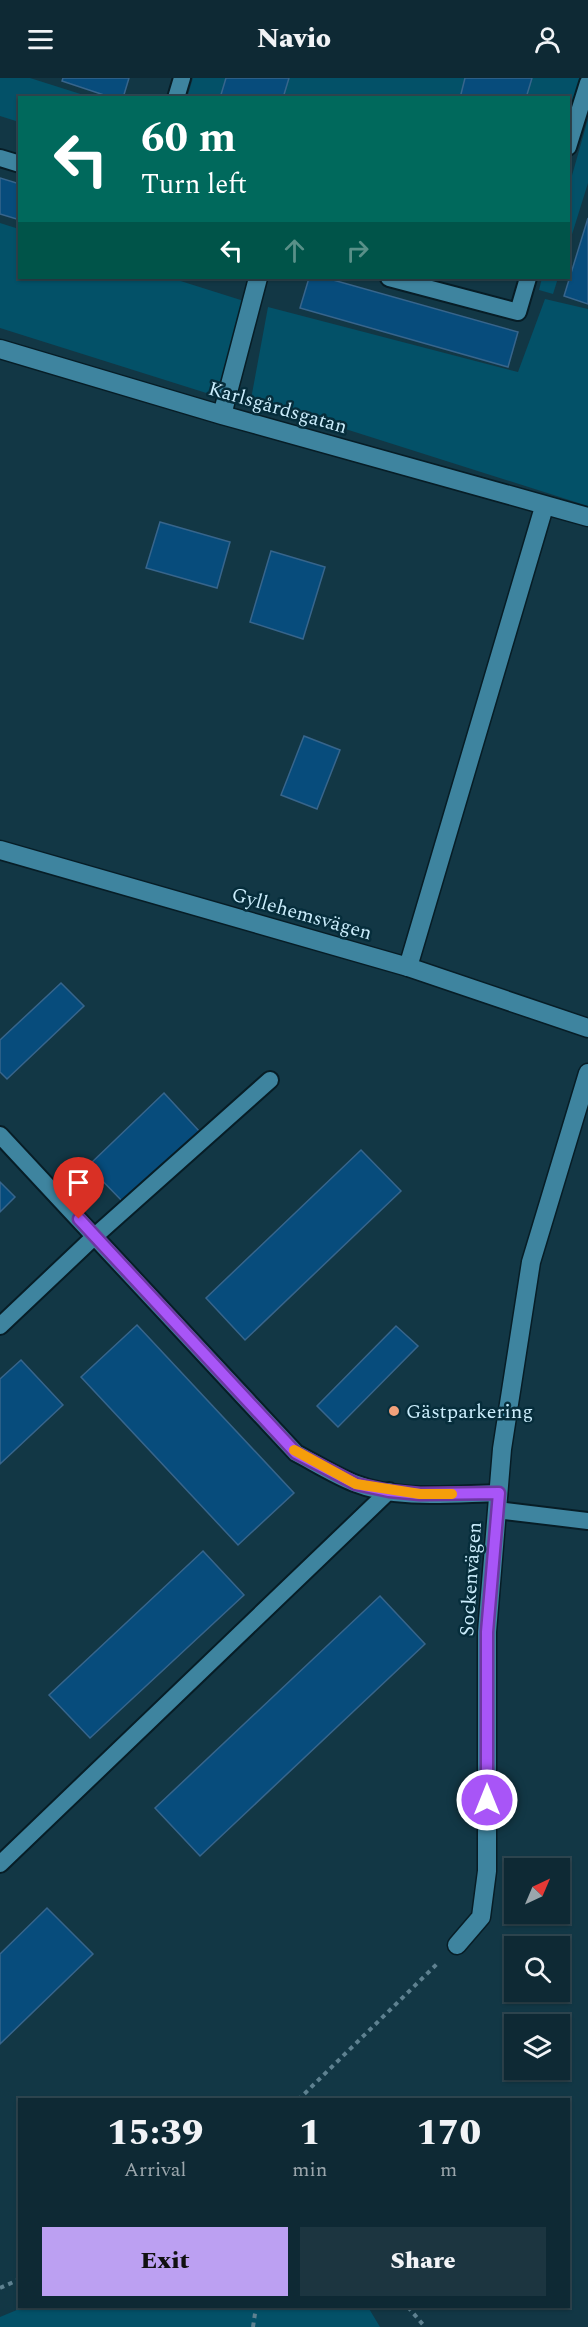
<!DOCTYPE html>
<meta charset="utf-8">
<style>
body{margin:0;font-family:Spectral,serif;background:#1c3540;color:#f1f3f6;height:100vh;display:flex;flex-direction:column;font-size:22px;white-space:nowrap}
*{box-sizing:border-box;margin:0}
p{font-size:20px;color:#9ba6ac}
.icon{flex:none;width:33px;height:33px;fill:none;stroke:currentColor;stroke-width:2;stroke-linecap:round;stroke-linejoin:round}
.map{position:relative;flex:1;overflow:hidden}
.drawer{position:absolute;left:18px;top:2020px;width:552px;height:210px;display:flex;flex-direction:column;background:#0e2934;border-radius:0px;box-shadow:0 2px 4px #0004,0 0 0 2px #2e454f}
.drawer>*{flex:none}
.hud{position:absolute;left:18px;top:18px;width:552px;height:183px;border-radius:0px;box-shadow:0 2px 4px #0004,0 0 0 2px #2e454f;background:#00695c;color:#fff;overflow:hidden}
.needle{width:39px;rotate:44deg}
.fabs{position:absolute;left:504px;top:1780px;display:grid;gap:12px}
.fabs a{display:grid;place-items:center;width:66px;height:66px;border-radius:0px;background:#0e2934;box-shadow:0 2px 4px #0004,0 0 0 2px #2e454f;font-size:30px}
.pin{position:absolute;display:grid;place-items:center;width:51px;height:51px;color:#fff;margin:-62px -26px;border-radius:50% 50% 50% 0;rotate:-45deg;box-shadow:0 0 6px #0007}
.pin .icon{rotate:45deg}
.me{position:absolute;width:66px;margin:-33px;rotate:0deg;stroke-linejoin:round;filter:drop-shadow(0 0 4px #0008)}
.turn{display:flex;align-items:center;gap:21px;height:126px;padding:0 24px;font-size:27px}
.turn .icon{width:78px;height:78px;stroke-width:2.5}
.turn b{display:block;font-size:42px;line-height:51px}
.lanes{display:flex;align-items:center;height:57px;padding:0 24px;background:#0003;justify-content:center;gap:30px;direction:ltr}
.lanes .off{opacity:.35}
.eta{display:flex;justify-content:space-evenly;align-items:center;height:102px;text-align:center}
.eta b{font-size:36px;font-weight:800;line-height:42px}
.action{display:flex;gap:12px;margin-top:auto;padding:12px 24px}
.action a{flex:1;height:69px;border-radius:0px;background:#bca0f2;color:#111;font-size:24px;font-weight:800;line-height:69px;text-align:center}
.action a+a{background:#1c3540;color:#f1f3f6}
header{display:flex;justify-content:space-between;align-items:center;height:78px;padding:0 24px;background:#0e2934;font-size:27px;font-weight:800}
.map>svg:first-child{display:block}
.green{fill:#035168}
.building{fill:#074c7c;stroke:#37658c;stroke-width:1.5}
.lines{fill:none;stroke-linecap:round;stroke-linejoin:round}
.lane-casing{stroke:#071d26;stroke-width:20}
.street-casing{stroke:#071d26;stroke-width:21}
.secondary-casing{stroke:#071d26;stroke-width:21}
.path{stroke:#5e8190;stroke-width:4;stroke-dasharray:4.5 4.5;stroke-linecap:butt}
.lane{stroke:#3e849f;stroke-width:16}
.street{stroke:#3e849f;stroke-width:18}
.secondary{stroke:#3e849f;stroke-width:18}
.route-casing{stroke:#6d37a1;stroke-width:15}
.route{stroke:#a855f7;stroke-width:10}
.slow{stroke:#f59e0b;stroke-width:10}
.poi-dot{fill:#f1a17b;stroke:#062d3b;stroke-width:2}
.labels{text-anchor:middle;stroke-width:5;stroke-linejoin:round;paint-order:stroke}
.street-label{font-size:20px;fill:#cbedfc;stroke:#062d3b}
.poi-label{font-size:20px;fill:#cbedfc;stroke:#062d3b;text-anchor:start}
</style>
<header><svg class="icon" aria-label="menu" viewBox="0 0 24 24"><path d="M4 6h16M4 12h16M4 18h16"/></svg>Navio<svg class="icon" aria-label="person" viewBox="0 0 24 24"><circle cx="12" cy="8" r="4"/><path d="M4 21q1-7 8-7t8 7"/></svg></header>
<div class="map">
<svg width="588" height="2249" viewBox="0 0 588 2249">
<rect width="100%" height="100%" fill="#123745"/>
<path class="green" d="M0,0H30L90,19L20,20L19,44L0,38Z
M193,0H582L569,46L568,20H187Z
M588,41V105L569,166V108Z
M0,145L19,151L20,200H171L244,223L219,319L0,250Z
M542,200H558L553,216L539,212Z
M545,221L588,231V428L251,321L268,229L518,294Z
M24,2229H368L380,2249H0V2239Z"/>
<path class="building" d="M63,0H129L123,20H113L62,3Z
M226,0H289L283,20H220Z
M465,0H532L526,20H460Z
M0,100L20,106V142L0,136Z
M588,140V226L564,218Z
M309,200H326L518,254L508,289L300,230Z
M160,444L230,464L217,510L146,490Z
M271,473L325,489L303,561L250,544Z
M304,658L340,672L317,731L281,717Z
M61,905L84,928L7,1001L0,994V962Z
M164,1015L200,1054L125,1126L88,1088Z
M361,1072L401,1113L245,1262L206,1220Z
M0,1104L15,1119L0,1134Z
M137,1247L294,1415L238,1467L81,1299Z
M396,1248L418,1268L338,1349L317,1328Z
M21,1282L63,1327L0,1386V1301Z
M203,1473L244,1517L90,1660L49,1617Z
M380,1518L425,1566L200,1778L155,1730Z
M47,1830L93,1876L0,1966V1876Z"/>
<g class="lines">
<g class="lane-casing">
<path id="lane" d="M176,20L182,0
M568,69L588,5
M0,80L20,86
M389,200L518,234L528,200
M0,1057L296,1375C315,1385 334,1397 354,1405C399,1423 452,1416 499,1415
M0,1248L95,1158L270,1002
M497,1432L588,1443
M0,1786L389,1413"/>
</g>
<g class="street-casing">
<path id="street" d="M0,271L222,337L588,439
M222,337L258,200
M408,889L544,429
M457,1867L481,1839L487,1793V1554L502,1371L531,1184L588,995"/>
</g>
<g class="secondary-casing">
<path id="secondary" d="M0,772L408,889L588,950"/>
</g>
<path class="path" d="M298,2022L439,1884
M0,2210L20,2201
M408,2229L425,2249
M253,2249L256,2229"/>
<use href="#lane" class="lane"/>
<use href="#street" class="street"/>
<use href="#secondary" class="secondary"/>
</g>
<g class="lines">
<g class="route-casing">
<path id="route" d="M79,1141L296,1375L356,1406L389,1413L420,1416L499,1415L487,1554V1722"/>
</g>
<use href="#route" class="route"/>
<path class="slow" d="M294,1372L356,1406L420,1416H452"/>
</g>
<circle class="poi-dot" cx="394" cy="1333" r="6"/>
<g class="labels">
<g class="street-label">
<text transform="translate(278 329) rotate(16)" y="7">Karlsgårdsgatan</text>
<text transform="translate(302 835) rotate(16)" y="7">Gyllehemsvägen</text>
<text transform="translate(470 1501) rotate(-86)" y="7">Sockenvägen</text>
</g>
<g class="poi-label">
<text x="406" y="1340">Gästparkering</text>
</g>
</g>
</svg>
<div class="fabs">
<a><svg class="needle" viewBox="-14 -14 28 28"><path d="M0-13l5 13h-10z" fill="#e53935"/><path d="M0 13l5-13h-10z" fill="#9ba6ac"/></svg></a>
<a><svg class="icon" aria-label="search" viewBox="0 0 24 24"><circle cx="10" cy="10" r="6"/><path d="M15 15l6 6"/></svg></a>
<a><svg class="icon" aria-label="layers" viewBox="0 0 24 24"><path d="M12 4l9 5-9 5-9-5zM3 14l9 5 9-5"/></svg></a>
</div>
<div class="pin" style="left:79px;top:1141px;background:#d93025"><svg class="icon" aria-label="arrive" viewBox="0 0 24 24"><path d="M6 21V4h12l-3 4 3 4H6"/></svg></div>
<svg class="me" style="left:487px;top:1722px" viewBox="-20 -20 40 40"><circle r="17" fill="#a855f7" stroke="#fff" stroke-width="3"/><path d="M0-11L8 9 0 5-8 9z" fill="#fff"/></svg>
<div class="hud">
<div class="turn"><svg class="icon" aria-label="left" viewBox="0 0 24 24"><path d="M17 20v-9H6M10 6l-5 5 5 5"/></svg><div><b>60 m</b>Turn left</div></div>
<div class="lanes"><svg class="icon" aria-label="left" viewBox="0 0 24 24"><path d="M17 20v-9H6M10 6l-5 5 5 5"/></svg><svg class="icon off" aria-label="ahead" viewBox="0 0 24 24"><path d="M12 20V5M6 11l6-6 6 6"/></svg><svg class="icon off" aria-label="right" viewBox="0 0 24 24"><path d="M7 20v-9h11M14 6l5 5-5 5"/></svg></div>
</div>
<section class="drawer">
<div class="eta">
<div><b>15:39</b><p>Arrival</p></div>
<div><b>1</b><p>min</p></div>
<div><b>170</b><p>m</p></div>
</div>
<div class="action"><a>Exit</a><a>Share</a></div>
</section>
</div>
